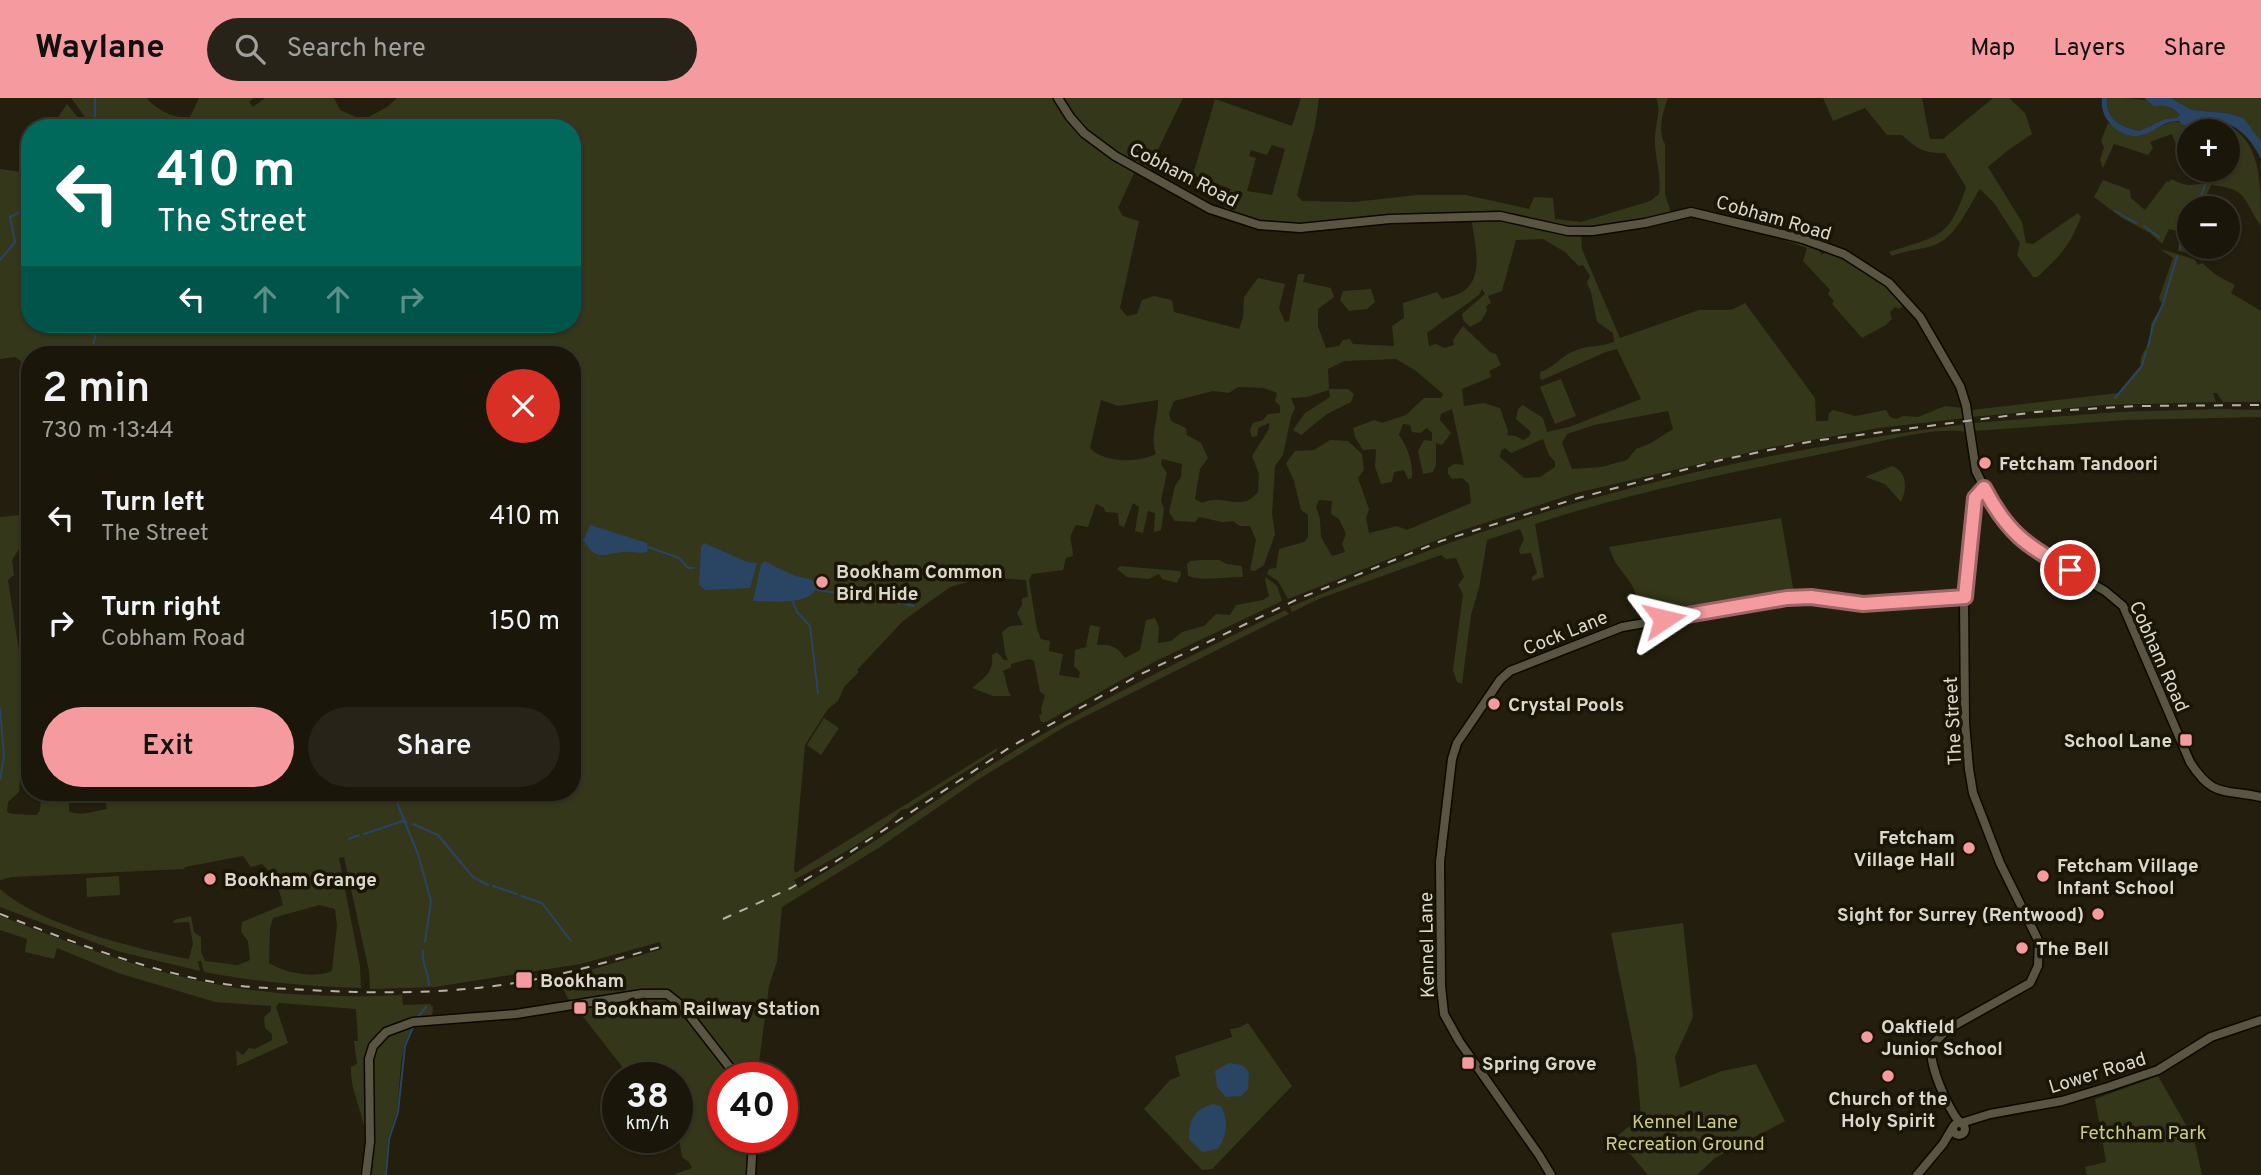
<!DOCTYPE html>
<meta charset="utf-8">
<style>
body{margin:0;font-family:Overpass,sans-serif;background:#272318;color:#f1f3f6;height:100vh;display:flex;flex-direction:column;font-size:26px;white-space:nowrap}
*{box-sizing:border-box;margin:0}
p{font-size:23px;color:#9f9f9c}
.icon{flex:none;width:38px;height:38px;fill:none;stroke:currentColor;stroke-width:2;stroke-linecap:round;stroke-linejoin:round}
.map{position:relative;flex:1;overflow:hidden}
.details{position:absolute;left:21px;top:248px;width:560px;height:455px;display:flex;flex-direction:column;background:#1a160a;border-radius:28px;box-shadow:0 2px 5px #0004,0 0 0 2px #38352b}
.details>*{flex:none}
.hud{position:absolute;left:21px;top:21px;width:560px;height:214px;border-radius:28px;box-shadow:0 2px 5px #0004,0 0 0 2px #38352b;background:#00695c;color:#fff;overflow:hidden}
.controls{position:absolute;left:2177px;top:21px;display:grid;gap:14px}
.controls a{display:grid;place-items:center;width:63px;height:63px;border-radius:50%;background:#1a160a;box-shadow:0 2px 5px #0004,0 0 0 2px #38352b;font-size:35px}
.speed{position:absolute;left:602px;top:964px;display:flex;gap:14px;font-size:35px;font-weight:700;text-align:center}
.speed>*{display:grid;place-content:center;width:91px;height:91px;border-radius:50%;background:#1a160a;box-shadow:0 2px 5px #0004,0 0 0 2px #38352b;line-height:1}
.speed small{font-size:18px;font-weight:400}
.speed .limit{border:10px solid #d22;background:#fff;color:#111}
.pin{position:absolute;display:grid;place-items:center;width:60px;height:60px;color:#fff;margin:-30px;border:4px solid #fff;border-radius:50%;box-shadow:0 2px 7px #0007}
.me{position:absolute;width:77px;margin:-38px;rotate:80deg;stroke-linejoin:round;filter:drop-shadow(0 0 5px #0008)}
.turn{display:flex;align-items:center;gap:24px;height:147px;padding:0 21px;font-size:32px}
.turn .icon{width:91px;height:91px;stroke-width:2.5}
.turn b{display:block;font-size:49px;line-height:60px}
.lanes{display:flex;align-items:center;height:66px;padding:0 21px;background:#0003;justify-content:center;gap:35px;direction:ltr}
.lanes .off{opacity:.35}
.round{display:grid;place-items:center;flex:none;width:74px;height:74px;border-radius:37px;background:#272318}
.headline{display:flex;align-items:center;justify-content:space-between;height:119px;padding:0 21px}
h1{font-size:42px;font-weight:600;line-height:52px}
.action{display:flex;gap:14px;margin-top:auto;padding:14px 21px}
.action a{flex:1;height:80px;border-radius:42px;background:#f59b9f;color:#111;font-size:28px;font-weight:600;line-height:80px;text-align:center}
.action a+a{background:#272318;color:#f1f3f6}
ul{padding:0;list-style:none}
li{display:flex;align-items:center;gap:21px;height:105px;padding:0 21px}
li div{flex:1}
li b{display:block;font-size:26px}
li em{font-style:normal}
header{display:flex;align-items:center;gap:42px;box-sizing:border-box;height:98px;padding:0 35px;background:#f59b9f;color:#111}
header strong{font-size:33px}
nav{display:flex;gap:38px;margin-inline-start:auto;font-size:24px}
.search{width:490px;height:63px;background:#272318;display:flex;align-items:center;gap:18px;box-sizing:border-box;padding:0 24px;border-radius:38px;color:#9f9f9c;font-size:26px}
.map>svg:first-child{display:block}
.green{fill:#35371b;fill-rule:evenodd}
.water{fill:#2a4464}
.lines{fill:none;stroke-linecap:round;stroke-linejoin:round}
.stream{stroke:#2a4464;stroke-width:2}
.secondary-casing{stroke:#0c0800;stroke-width:11}
.secondary{stroke:#5a5542;stroke-width:8}
.rail{stroke:#b5b3a7;stroke-width:2;stroke-dasharray:9 9;stroke-linecap:butt}
.route-casing{stroke:#9f6567;stroke-width:18}
.route{stroke:#f59b9f;stroke-width:12}
.poi-dot{fill:#f59b9f;stroke:#1a1505;stroke-width:2.5}
.labels{text-anchor:middle;stroke-width:7;stroke-linejoin:round;paint-order:stroke}
.street-label{font-size:19px;fill:#dad8cd;stroke:#1a1505}
.poi-label{font-size:19px;font-weight:bold;fill:#dad8cd;stroke:#1a1505;text-anchor:start}
.park-label{font-size:19px;fill:#c7cd84;stroke:#1a1505}
</style>
<header>
<strong>Waylane</strong>
<div class="search"><svg class="icon" aria-label="search" viewBox="0 0 24 24"><circle cx="10" cy="10" r="6"/><path d="M15 15l6 6"/></svg>Search here</div>
<nav><a>Map</a><a>Layers</a><a>Share</a></nav>
</header>
<div class="map">
<svg width="2261" height="1077" viewBox="0 0 2261 1077">
<rect width="100%" height="100%" fill="#231e0d"/>
<path class="green" d="M71,0H147C155,11 176,22 190,19L199,0H254L249,4L253,9L265,0H334L340,12L363,22L387,9L397,0H1183L1152,64L1151,75H1134L1118,110L1123,118L1139,123L1120,210L1127,218L1137,216L1142,202L1154,198L1172,202L1174,214L1239,231L1243,220L1244,199L1258,180L1285,186L1279,210L1285,224L1289,223L1298,176H1305L1303,184L1331,190L1334,199L1318,211V229L1326,250L1339,248L1343,242L1350,241L1353,246L1394,248L1392,228L1404,220L1403,205L1437,194L1442,201C1449,199 1458,197 1464,193C1486,177 1473,140 1471,117L1315,127L1277,126L1250,121L1224,111L1231,91L1193,77L1215,1L1292,28L1301,0H1319L1315,28L1297,97L1302,103L1354,104L1417,97H1466L1529,111L1534,99L1553,100L1555,121L1581,124L1650,103L1659,96C1662,76 1654,59 1655,39C1655,26 1662,13 1656,0H1668C1663,13 1657,34 1665,46V96L1671,115L1581,132L1582,151L1620,240L1699,212H1731L1745,205L1815,300L1816,323H1828L1829,315L1833,312L1855,318L1886,312L1890,319L1896,321L1903,318L1918,319L1945,308L1963,310L1965,320L1879,330L1772,349L1576,395L1460,433L1288,501L1278,483L1267,476L1269,471L1276,470L1279,451L1304,444L1308,439V417L1301,412L1294,383L1286,365L1295,353L1314,352L1330,342L1348,343L1362,356L1364,372L1358,380L1369,411L1366,420L1369,435L1397,428L1407,432L1471,405L1469,386L1462,380L1452,381L1448,376V370L1454,366L1464,367L1452,311L1441,316L1440,322L1451,335L1442,347L1436,345V367L1433,374L1423,376L1418,353L1424,342L1432,343V335L1427,330L1420,335L1412,334L1410,327L1403,326L1399,337C1408,350 1413,364 1412,380L1408,381L1404,372L1394,374L1392,384L1381,386L1375,369L1376,351L1363,352L1355,339L1353,330L1374,322L1382,325L1406,317L1424,300H1441L1443,296L1416,273L1396,261L1344,263L1328,271L1329,291H1348L1354,296L1351,304L1327,316L1301,337L1293,332L1305,315L1330,299L1329,292L1307,299L1291,300L1295,310L1291,319L1283,357L1275,368L1272,416L1275,436L1264,467L1255,473L1250,472L1256,442L1250,428H1240L1233,423L1222,424L1199,419L1195,424L1175,423L1169,414L1175,388L1181,379L1182,366L1162,361L1161,366L1167,375L1161,402L1164,411L1161,432L1154,434L1155,415L1148,413L1143,435L1135,433L1139,409L1133,405L1124,429L1119,427L1118,415L1106,414L1103,409L1096,406L1088,429L1076,427C1066,444 1073,442 1073,458L1066,460L1063,472L1032,476L1029,482L1037,531L1041,541L1050,543L1049,553L1063,556L1059,577L1079,580L1080,574L1074,568L1075,552L1086,549L1090,527L1100,529L1097,547C1110,546 1117,548 1125,560L1140,552L1146,522L1155,520L1159,529L1158,545L1171,543L1182,534L1204,528L1216,516L1230,517L1236,507L1263,502L1269,498L1265,482L1266,479L1277,488L1282,503L1154,564L1046,624H1041L1039,617L1042,616L1041,611L1045,597L1040,594L1034,563L1029,561L1011,566V569L1003,573C1007,582 1006,590 1011,598H993L972,590C985,579 994,574 992,557L997,554L1004,562H1008L1005,555L1002,534L1010,528L1023,527L1017,515L1022,507V500L1028,499L1026,482L985,479L950,489L903,523L857,572L859,574L844,589L838,603L828,611L805,647L794,771L795,775L997,650V653L907,711L901,712C883,735 822,767 794,782L798,790C876,746 947,692 1024,647C1109,597 1197,555 1285,512L1289,516L1066,628L979,681L880,749L782,809L777,863L769,888L757,980H723V1040H751L749,1077H673L692,1070L689,1064L682,1059L678,1035L682,1033L677,1024V980H631L577,911L573,903L568,901L559,881L662,851L660,844L581,866L522,875L521,873L516,874V876L435,889L370,891L369,873L344,759L339,760L360,868L361,890C308,888 256,884 204,874L201,863H198L200,873L117,853L0,809V791C40,827 136,851 189,861L193,846L189,824L173,825L174,822L191,818L194,834L201,839V854L205,863L238,867L250,862L248,843L241,834L242,824L283,807C279,791 275,778 262,766L251,769L243,758L185,769L184,771L12,779L0,782V419L30,416V432L19,435L21,448L12,462L14,477L8,482L19,553L27,566L28,592L19,694L8,704L7,714L13,716L37,717L40,712L41,699L69,700V713C80,719 95,713 107,711L104,695H137L139,703L172,699L171,695H572V257H30V287L19,283L22,264L15,259L0,261V71L21,74L30,61V226H572V30H61L60,27L51,30L67,6L84,27L85,19ZM1272,47L1285,51L1272,97L1247,93L1256,60L1249,58L1251,52L1267,57ZM1543,141L1565,154L1579,168L1583,167L1590,178L1587,185L1591,194L1597,224L1613,235L1614,244C1600,249 1588,247 1574,253C1561,258 1554,270 1540,274V280L1542,282L1606,254L1617,251L1641,301L1569,329L1547,334L1543,320L1523,307L1518,311L1516,321L1531,334L1529,339L1523,342L1516,338L1507,337L1508,333L1500,310L1484,305L1464,308L1462,291L1491,279L1489,273L1501,267L1496,256L1490,254L1463,228L1453,242L1454,247L1444,250L1436,246L1429,248L1427,235L1479,197L1482,191L1485,196L1462,216L1463,222L1470,229L1481,223L1487,213L1486,208L1491,205L1488,198L1502,193L1516,142ZM1238,289L1264,290L1277,295L1275,303L1280,308V315L1268,316L1263,322L1253,325L1250,332L1252,339L1257,338L1258,330L1269,325V331L1252,358L1259,376L1258,394C1239,416 1225,394 1202,405L1195,401L1200,371L1208,360L1201,345L1187,337L1186,330L1171,323L1169,315L1174,303L1213,293L1229,295ZM1101,302L1118,308L1158,302C1159,321 1149,339 1156,356C1139,365 1103,365 1090,350ZM1668,313L1673,331L1651,345L1636,351L1627,362L1601,369L1572,371L1562,345L1567,336L1594,327ZM1543,341L1549,357L1555,364V369L1540,379L1524,380L1500,359L1501,353L1505,350L1511,355ZM1319,402L1332,403L1331,416L1339,421L1346,436L1342,446L1345,454L1332,458L1321,439L1320,421L1316,409ZM319,807L335,811L337,827L332,873C313,881 286,875 269,865L270,831L273,820Z
M1823,0H1922L1930,41H1943L1993,0H2009L2025,15L2032,36L2007,53L1988,69L2022,124L2026,145L2033,146L2078,115L2081,119C2070,147 2060,159 2037,179H2033L2017,157L2020,145L1994,105L1980,91C1968,109 1957,138 1935,147C1921,152 1906,152 1892,158L1889,154C1938,138 1949,141 1966,89L1945,55C1925,56 1917,51 1902,37H1887L1865,10L1833,23Z
M2107,0C2133,0 2161,0 2181,17L2176,20L2165,21L2139,33C2119,28 2106,22 2107,0Z
M2171,0H2261V43L2242,20L2227,15L2192,12Z
M2205,20C2261,29 2261,76 2261,128C2242,101 2249,91 2211,87L2201,110H2189V149H2202L2195,156L2178,153L2180,140L2177,133L2169,131L2162,146L2150,135L2122,120L2094,99L2103,82L2130,92L2131,100L2145,112L2167,83L2169,84L2171,81C2193,92 2191,84 2211,86V78L2189,72L2212,76L2213,72H2228V33H2189V56L2181,60L2172,36L2150,44L2153,50L2148,57L2114,46L2103,70L2100,62L2104,49L2101,43L2108,25L2123,34L2141,38L2173,23L2194,27Z
M1774,139L1816,148L1822,157L1826,153C1859,165 1880,182 1905,206L1899,211L1895,209L1890,214L1892,221L1886,227L1862,240L1832,206L1834,203L1828,196L1830,192L1803,163L1807,150Z
M2160,151L2194,161L2198,167L2202,165L2216,177L2235,187L2231,195L2261,213V304H2223L2217,295H2213L2216,304L2104,307L1972,319V312L2118,295L2140,268L2141,259L2150,242L2151,226L2162,207L2159,200L2173,160Z
M1371,191L1375,204L1367,211L1349,213L1340,202L1343,193Z
M1561,281L1576,318L1555,326L1540,289Z
M2217,311L2261,312V319L2127,322L1973,333L1972,325L2118,314Z
M1966,326L1967,334C1932,328 1877,345 1841,352C1738,373 1635,393 1535,426L1544,479L1532,483V479L1537,475L1531,455L1520,456L1519,452L1524,441L1520,431L1487,442L1479,490L1471,517L1462,586L1457,584L1453,572L1463,496L1458,487L1464,479L1456,460L1446,461L1441,457L1321,500L1292,514L1290,509C1351,484 1411,457 1473,437C1634,383 1799,348 1966,326Z
M1892,368C1908,374 1907,391 1901,404L1885,386L1865,379Z
M1781,420L1794,495L1646,521L1632,487L1615,464L1609,449Z
M1202,462H1219L1227,466L1242,468L1243,479C1225,478 1204,484 1188,478L1187,466L1190,463Z
M1120,468L1180,473L1181,477L1177,485L1162,481L1159,476L1149,481L1127,479L1117,471Z
M824,620L839,630L821,657L807,647Z
M119,778L120,797L87,799L86,780Z
M0,818C70,845 141,872 215,886C275,898 341,900 402,897L403,907L430,906L433,909L432,919L413,927L404,947L401,965L397,1013L388,1040L385,1077H360C362,1064 366,1040 364,1028C360,1008 350,990 351,969L357,966L354,943H358L356,911L279,905L276,909L288,945L237,968L236,952L243,957L249,950L255,951L272,942V936L265,930L264,919L271,913V908L215,904L118,875L57,850L54,861L25,854L27,841L0,832Z
M1683,825L1693,919L1675,959L1680,989L1677,991L1722,973L1756,966L1785,1023L1715,1060L1697,1077H1648L1616,1039L1641,1019L1636,960L1611,835Z
M1248,925L1292,988L1212,1071L1202,1072L1144,1011L1170,982L1180,978L1175,958L1232,939L1230,931L1238,930Z
M2158,978L2194,1041L2202,1077H2087L2085,1069L2106,1064L2095,1001Z"/>
<path class="water" d="M2102,0H2107C2106,22 2119,28 2139,33L2165,21L2176,20L2180,17C2172,8 2165,7 2154,8L2144,0H2171L2192,12L2227,15L2243,20L2261,43V61C2249,36 2233,23 2205,20C2199,24 2192,30 2185,27C2177,25 2184,23 2175,23C2163,24 2152,36 2139,38C2118,40 2099,20 2102,0Z
M590,427L647,445L648,449L647,454C639,456 632,453 623,454C604,456 595,464 584,442Z
M704,445L747,464L757,465L750,490L705,492L699,487L701,449Z
M765,463C773,468 788,475 796,478C805,480 810,480 818,486C813,509 771,503 753,503L761,466Z
M1229,965L1242,967L1249,974L1248,991L1241,998L1226,999L1217,989L1215,973Z
M1213,1006L1221,1008C1229,1023 1227,1037 1218,1051L1202,1054L1189,1041C1189,1022 1193,1012 1213,1006Z"/>
<g class="lines">
<path class="stream" d="M89,30L95,20V0
M2192,110L2202,95L2205,87
M2115,113L2136,125
M2144,128L2159,139
M2180,150L2183,123L2189,114
M0,162L15,144L10,119L30,109
M2148,249L2153,227L2163,206L2177,159
M90,257L99,226
M2115,300L2142,268L2146,254
M580,440L584,442
M648,449L679,460L688,470H694
M817,492L883,502
M892,503L914,508
M793,504L797,514L810,528L818,595
M0,611L4,658L0,681
M393,695L418,756L431,803L425,844
M413,726L438,737L473,779L488,787
M364,736L403,723L407,724
M349,741L359,737
M493,788L517,796
M521,798L542,805L571,843
M423,853C421,865 429,875 429,887
M417,920L426,909
M386,1077L389,1041L398,1014L405,948L413,929"/>
<g class="secondary-casing">
<path id="secondary" d="M1058,0L1070,19L1084,35L1115,58L1210,111L1259,127L1300,130L1390,121L1500,118L1568,133H1593L1645,125L1691,114L1803,141L1844,156L1889,185L1920,219L1960,288L1966,307L1976,373L1991,403L2010,429L2030,450L2105,493L2123,508L2190,664C2213,700 2224,691 2261,699
M1953 1031a6 6 0 1 1 12 0a6 6 0 1 1-12 0Z
M1960,1025C1948,1010 1927,965 1932,947L1948,931L2030,885L2038,868L2039,844L2000,765L1973,695L1969,671L1965,625L1964,499L1975,400L1984,390
M1961,1025L1990,1016L2062,1003L2108,989L2158,972L2211,939L2261,922
M366,1077L370,1044L369,961L373,948L386,934L413,924L516,916L642,896H667L682,908L738,980
M751,1077L753,1040
M1551,1077L1539,1057L1459,943L1444,916L1441,888L1440,764L1452,661L1457,645L1500,582L1510,573L1622,529L1787,500L1811,499L1863,506L1964,499
M1917,1077L1943,1046L1953,1029"/>
</g>
<use href="#secondary" class="secondary"/>
<path class="rail" d="M0,816C70,843 139,870 213,884C239,889 266,890 292,891C370,896 449,897 526,883C572,875 616,861 660,849
M723,821L791,790L832,766L1012,648L1139,577L1298,501L1441,443L1578,400L1721,362L1813,343L2036,314L2136,308L2261,307"/>
</g>
<g class="lines">
<g class="route-casing">
<path id="route" d="M1664,521L1787,500L1811,499L1863,506L1965,499L1975,400L1984,390C2007,434 2026,448 2070,472"/>
</g>
<use href="#route" class="route"/>
</g>
<g class="poi-dot">
<circle cx="1985" cy="365" r="7"/>
<circle cx="822" cy="484" r="7"/>
<circle cx="1494" cy="606" r="7"/>
<rect x="2179" y="635" width="14" height="14" rx="3.5"/>
<circle cx="1969" cy="750" r="7"/>
<circle cx="2043" cy="778" r="7"/>
<circle cx="210" cy="781" r="7"/>
<circle cx="2098" cy="816" r="7"/>
<circle cx="2022" cy="850" r="7"/>
<rect x="515" y="873" width="18" height="18" rx="3.5"/>
<rect x="573" y="903" width="14" height="14" rx="3.5"/>
<circle cx="1867" cy="939" r="7"/>
<rect x="1461" y="958" width="14" height="14" rx="3.5"/>
<circle cx="1888" cy="978" r="7"/>
</g>
<g class="labels">
<g class="street-label">
<text transform="translate(1184 76) rotate(27)" y="7">Cobham Road</text>
<text transform="translate(1774 119) rotate(16)" y="7">Cobham Road</text>
<text transform="translate(1565 534) rotate(-22)" y="7">Cock Lane</text>
<text transform="translate(2160 558) rotate(66)" y="7">Cobham Road</text>
<text transform="translate(1952 623) rotate(-93)" y="7">The Street</text>
<text transform="translate(1426 847) rotate(-91)" y="7">Kennel Lane</text>
<text transform="translate(2097 974) rotate(-17)" y="7">Lower Road</text>
</g>
<g class="poi-label">
<text x="1999" y="372">Fetcham Tandoori</text>
<text x="836" y="480">Bookham Common<tspan x="836" dy="22">Bird Hide</tspan></text>
<text x="1508" y="613">Crystal Pools</text>
<text x="2172" y="649" text-anchor="end">School Lane</text>
<text x="1955" y="746" text-anchor="end">Fetcham<tspan x="1955" dy="22">Village Hall</tspan></text>
<text x="2057" y="774">Fetcham Village<tspan x="2057" dy="22">Infant School</tspan></text>
<text x="224" y="788">Bookham Grange</text>
<text x="2084" y="823" text-anchor="end">Sight for Surrey (Rentwood)</text>
<text x="2036" y="857">The Bell</text>
<text x="540" y="889">Bookham</text>
<text x="594" y="917">Bookham Railway Station</text>
<text x="1881" y="935">Oakfield<tspan x="1881" dy="22">Junior School</tspan></text>
<text x="1482" y="972">Spring Grove</text>
<text x="1888" y="1007" text-anchor="middle">Church of the<tspan x="1888" dy="22">Holy Spirit</tspan></text>
</g>
<g class="park-label">
<text x="1685" y="1030">Kennel Lane<tspan x="1685" dy="22">Recreation Ground</tspan></text>
<text x="2143" y="1041">Fetchham Park</text>
</g>
</g>
</svg>
<div class="controls">
<a>+</a>
<a>−</a>
</div>
<div class="speed"><div>38<small>km/h</small></div><div class="limit">40</div></div>
<div class="pin" style="left:2070px;top:472px;background:#d93025"><svg class="icon" aria-label="arrive" viewBox="0 0 24 24"><path d="M6 21V4h12l-3 4 3 4H6"/></svg></div>
<svg class="me" style="left:1664px;top:521px" viewBox="-20 -20 40 40"><path d="M0-17L14 15 0 8-14 15z" fill="#f59b9f" stroke="#fff" stroke-width="4"/></svg>
<div class="hud">
<div class="turn"><svg class="icon" aria-label="left" viewBox="0 0 24 24"><path d="M17 20v-9H6M10 6l-5 5 5 5"/></svg><div><b>410 m</b>The Street</div></div>
<div class="lanes"><svg class="icon" aria-label="left" viewBox="0 0 24 24"><path d="M17 20v-9H6M10 6l-5 5 5 5"/></svg><svg class="icon off" aria-label="ahead" viewBox="0 0 24 24"><path d="M12 20V5M6 11l6-6 6 6"/></svg><svg class="icon off" aria-label="ahead" viewBox="0 0 24 24"><path d="M12 20V5M6 11l6-6 6 6"/></svg><svg class="icon off" aria-label="right" viewBox="0 0 24 24"><path d="M7 20v-9h11M14 6l5 5-5 5"/></svg></div>
</div>
<section class="details">
<div class="headline"><div><h1>2 min</h1><p>730 m · 13:44</p></div><a class="round" style="background:#d93025;color:#fff"><svg class="icon" aria-label="close" viewBox="0 0 24 24"><path d="M6 6l12 12M18 6L6 18"/></svg></a></div>
<ul>
<li><svg class="icon" aria-label="left" viewBox="0 0 24 24"><path d="M17 20v-9H6M10 6l-5 5 5 5"/></svg><div><b>Turn left</b><p>The Street</p></div><em>410 m</em></li>
<li><svg class="icon" aria-label="right" viewBox="0 0 24 24"><path d="M7 20v-9h11M14 6l5 5-5 5"/></svg><div><b>Turn right</b><p>Cobham Road</p></div><em>150 m</em></li>
</ul>
<div class="action"><a>Exit</a><a>Share</a></div>
</section>
</div>
